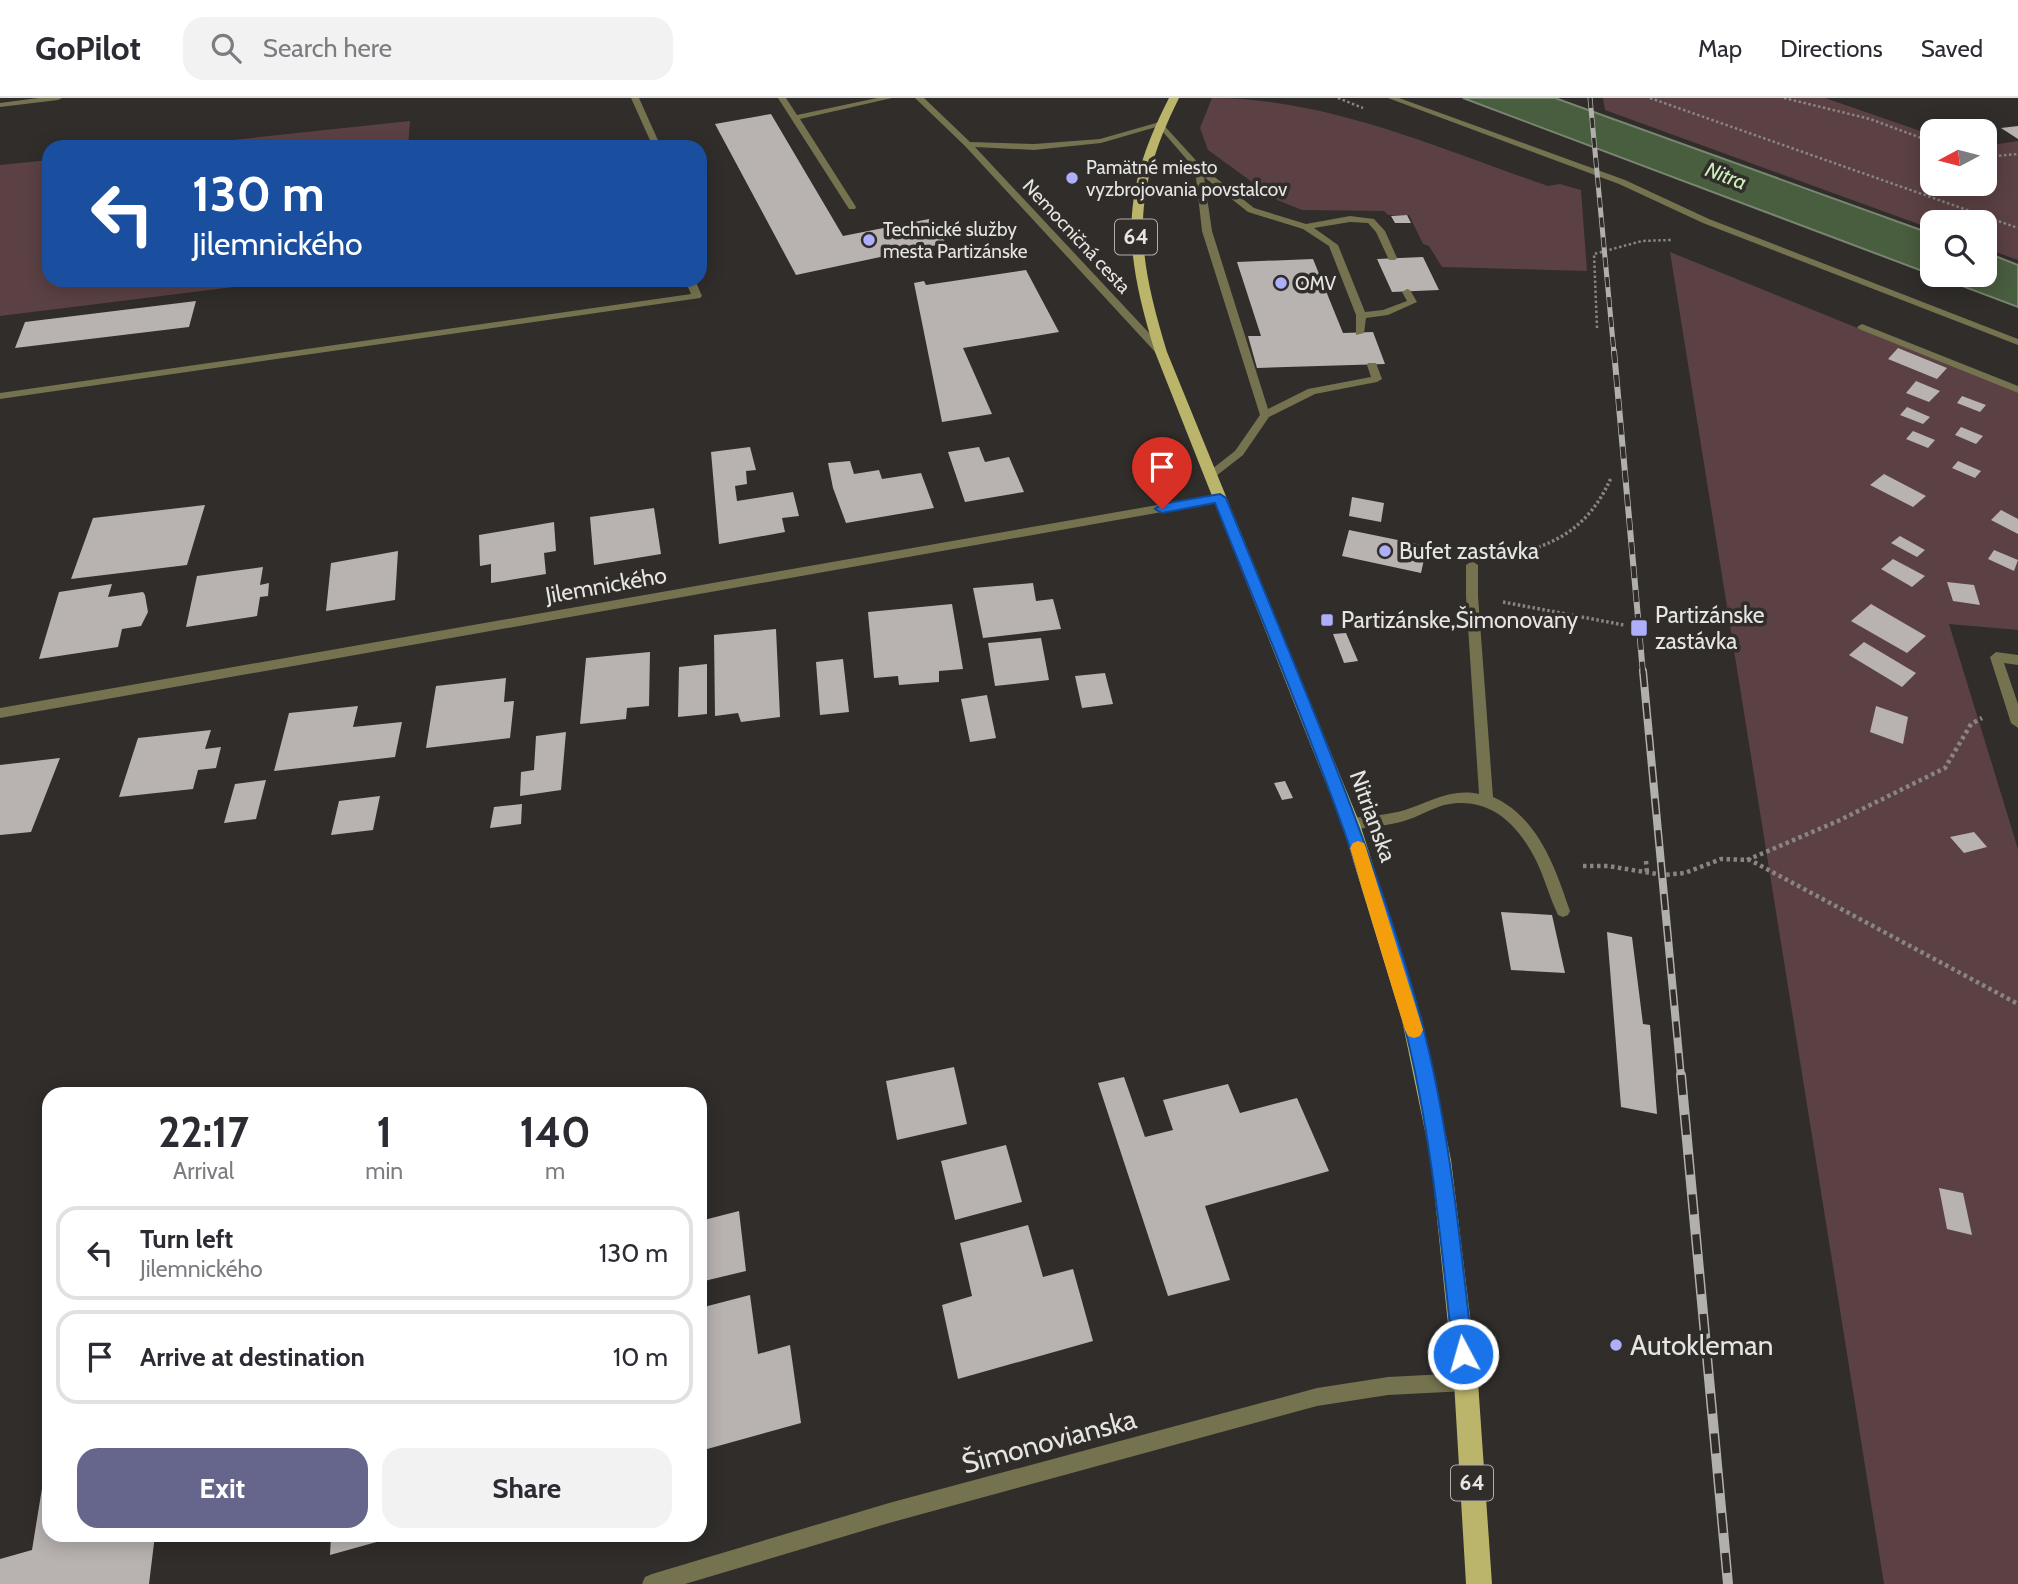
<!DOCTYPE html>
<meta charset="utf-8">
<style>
body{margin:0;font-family:Cabin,sans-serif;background:#f2f2f3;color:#2b2b33;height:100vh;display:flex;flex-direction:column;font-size:26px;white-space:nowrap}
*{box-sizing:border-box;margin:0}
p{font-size:23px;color:#7c7c81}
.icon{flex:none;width:38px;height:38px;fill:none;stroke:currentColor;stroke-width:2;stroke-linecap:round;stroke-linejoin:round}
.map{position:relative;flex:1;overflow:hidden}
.drawer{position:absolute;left:42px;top:989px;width:665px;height:455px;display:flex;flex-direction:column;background:#fff;border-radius:21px;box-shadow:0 4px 18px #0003}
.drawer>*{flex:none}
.guide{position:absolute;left:42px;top:42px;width:665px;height:147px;border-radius:21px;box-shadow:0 4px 18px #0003;background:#1a4fa0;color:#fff;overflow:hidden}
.needle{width:46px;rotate:263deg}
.controls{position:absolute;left:1920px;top:21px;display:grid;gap:14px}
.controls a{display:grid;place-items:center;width:77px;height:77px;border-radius:14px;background:#fff;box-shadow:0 4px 18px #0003;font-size:35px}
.pin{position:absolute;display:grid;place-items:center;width:60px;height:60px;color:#fff;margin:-72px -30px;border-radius:50% 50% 50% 0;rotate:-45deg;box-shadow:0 0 7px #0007}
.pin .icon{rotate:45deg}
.me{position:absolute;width:77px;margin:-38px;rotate:354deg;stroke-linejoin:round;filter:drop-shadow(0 0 5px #0008)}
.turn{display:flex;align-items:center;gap:24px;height:147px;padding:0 35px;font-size:32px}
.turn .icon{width:91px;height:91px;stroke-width:2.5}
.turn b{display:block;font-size:49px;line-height:60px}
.eta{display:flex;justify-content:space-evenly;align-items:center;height:119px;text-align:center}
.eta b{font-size:42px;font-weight:800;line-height:49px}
.primary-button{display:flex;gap:14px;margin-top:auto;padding:14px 35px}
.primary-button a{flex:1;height:80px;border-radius:21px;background:#66668d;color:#fff;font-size:28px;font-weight:800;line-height:80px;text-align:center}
.primary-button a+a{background:#f2f2f3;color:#2b2b33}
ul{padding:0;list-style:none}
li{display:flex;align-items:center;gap:21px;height:94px;margin:0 14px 10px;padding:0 21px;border:4px solid #e1e1e2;border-radius:21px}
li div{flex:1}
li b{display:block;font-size:26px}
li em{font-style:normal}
header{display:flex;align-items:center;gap:42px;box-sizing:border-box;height:98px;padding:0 35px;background:#fff;border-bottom:2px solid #e1e1e2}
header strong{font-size:33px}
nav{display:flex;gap:38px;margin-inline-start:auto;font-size:24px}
.search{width:490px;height:63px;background:#f2f2f3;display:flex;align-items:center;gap:18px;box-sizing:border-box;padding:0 24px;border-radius:21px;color:#7c7c81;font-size:26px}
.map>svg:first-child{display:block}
.green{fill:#5b4143}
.water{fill:#495d3f;stroke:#788670;stroke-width:2}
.building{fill:#b8b3b0}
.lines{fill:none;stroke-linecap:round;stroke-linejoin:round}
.path-far2{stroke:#888583;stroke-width:2.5;stroke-dasharray:2.5 2.5;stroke-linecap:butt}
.path-far1{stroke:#888583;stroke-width:3.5;stroke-dasharray:2.5 2.5;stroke-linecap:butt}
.path{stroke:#888583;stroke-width:4.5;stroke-dasharray:3.5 3.5;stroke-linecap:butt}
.service{fill:#74724f;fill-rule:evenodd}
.minor{fill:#74724f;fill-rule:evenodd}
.tertiary{fill:#74724f;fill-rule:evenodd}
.primary{fill:#bab56a;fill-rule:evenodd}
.rail-far3-casing{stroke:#b1b0ad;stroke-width:5}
.rail-far2-casing{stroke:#b1b0ad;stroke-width:6}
.rail-far1-casing{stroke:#b1b0ad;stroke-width:8}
.rail-casing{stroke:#b1b0ad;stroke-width:10}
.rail-far3{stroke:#302d2a;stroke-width:3.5;stroke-dasharray:10;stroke-linecap:butt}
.rail-far2{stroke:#302d2a;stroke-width:4.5;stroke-dasharray:12;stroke-linecap:butt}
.rail-far1{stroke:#302d2a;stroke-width:5;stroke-dasharray:16;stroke-linecap:butt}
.rail{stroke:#302d2a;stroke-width:7;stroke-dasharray:20;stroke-linecap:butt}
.route{fill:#1a73e8;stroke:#114b97;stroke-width:2}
.slow{fill:#f59e0b}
.poi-dot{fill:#adaffb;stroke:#302d2a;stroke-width:2.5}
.labels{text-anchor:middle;stroke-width:7;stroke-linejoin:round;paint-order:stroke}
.far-poi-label{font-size:19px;fill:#e6e5e3;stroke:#302d2a;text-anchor:start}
.far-street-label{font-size:19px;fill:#e6e5e3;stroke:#302d2a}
.far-water-label{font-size:21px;font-style:italic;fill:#ccf1b9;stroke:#302d2a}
.shield{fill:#302d2a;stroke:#afaeac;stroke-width:2}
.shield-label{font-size:21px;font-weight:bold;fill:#e6e5e3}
.poi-label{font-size:23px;fill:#e6e5e3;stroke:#302d2a;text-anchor:start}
.street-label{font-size:23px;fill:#e6e5e3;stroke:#302d2a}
.near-poi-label{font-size:28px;fill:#e6e5e3;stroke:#302d2a;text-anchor:start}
.near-street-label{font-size:28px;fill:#e6e5e3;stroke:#302d2a}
</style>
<header>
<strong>GoPilot</strong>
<div class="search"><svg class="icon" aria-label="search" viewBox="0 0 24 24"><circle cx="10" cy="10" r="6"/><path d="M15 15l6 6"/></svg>Search here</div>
<nav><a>Map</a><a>Directions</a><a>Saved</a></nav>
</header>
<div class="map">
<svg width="2018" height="1486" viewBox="0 0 2018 1486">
<rect width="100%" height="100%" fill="#302d2a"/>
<path class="green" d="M1212,0C1329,0 1440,51 1548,88L1560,86L1581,92L1587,173L1442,169L1429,148L1423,146L1409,117H1388L1384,113L1302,112L1277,102L1208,52L1200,30Z
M1603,0H1825L1932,37V86H1984L1985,48L2018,43V162L1985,150L1984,124H1932V131L1605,12Z
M410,23L408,49H166Z
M49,62V182H290L0,218V67Z
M1670,154L2018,295V532L1949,526L2018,751V1486H1884Z"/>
<path class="water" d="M1463,0H1555L1932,136V177H1984L1985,154L2018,167V209Z"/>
<path class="building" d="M771,16L843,138L929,121L946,145L796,177L715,26Z
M2018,28V41L2001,30Z
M1407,117L1411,125H1395L1391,118Z
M1423,159L1439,192L1392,194L1377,161Z
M1313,161L1343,235L1373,234L1385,266L1257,270L1248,238H1261L1237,164Z
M1026,172L1059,234L963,250L992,316L942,324L914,185L924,183L926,187Z
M196,203L189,229L15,250L25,224Z
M1898,250L1947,270L1937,281L1888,261Z
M1916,283L1940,293L1929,304L1906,295Z
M1962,298L1986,307L1980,314L1957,305Z
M1907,309L1930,319L1923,326L1900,317Z
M1961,329L1983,338L1976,346L1955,337Z
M1913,333L1935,342L1928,350L1906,341Z
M750,349L756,372L746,373L747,386L735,388L737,403L793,394L799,418L782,420L785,434L719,446L711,354Z
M979,349L985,364L1009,359L1024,394L965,404L948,354Z
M850,363L854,376L879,372L882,381L921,375L934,410L846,425L833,390L828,365Z
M1958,363L1981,373L1975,380L1952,370Z
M1884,376L1926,398L1913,409L1870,387Z
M1352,399L1384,405L1381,424L1349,418Z
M205,407L187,467L71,481L93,420Z
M654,410L661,456L594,467L590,419Z
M2001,412L2018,421V436L1991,422Z
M554,424L556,453L544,455L546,476L491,485V466L480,468L479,437Z
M1349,432L1427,448L1421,475L1342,458Z
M1900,438L1925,452L1917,459L1891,445Z
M1994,452L2018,462L2014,473L1988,461Z
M398,453L395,502L326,513L331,465Z
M1893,461L1925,478L1912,489L1881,471Z
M263,469L260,487L269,485L268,498L260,499L257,518L186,529L197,478Z
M1947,484L1974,487L1980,507L1953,503Z
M1033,485L1036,503L1053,501L1061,531L983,540L973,490Z
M112,486L108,499L143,494L145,497L148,514L141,528L122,531L118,549L39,561L59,494Z
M952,506L963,571L939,573V584L899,587L898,578L874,580L868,514Z
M1871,506L1926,538L1907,555L1851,523Z
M776,531L780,619L741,624L738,615L715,618L714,537Z
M1346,535L1358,563L1344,565L1333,536Z
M1041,540L1049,582L995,588L988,545Z
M1864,544L1916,575L1902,589L1849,557Z
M650,554L649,608L627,610L626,621L580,626L586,560Z
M843,561L849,614L820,617L816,564Z
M707,566V616L678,619L679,569Z
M1105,575L1113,606L1082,610L1075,578Z
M506,580L504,604L514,603L510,640L426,650L436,588Z
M987,597L996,640L970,644L961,601Z
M358,608L353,629L402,624L395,659L274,673L289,615Z
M1876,608L1908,619L1903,646L1870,634Z
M211,632L205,651L221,649L216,670L198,672L193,691L119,699L138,640Z
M566,634L561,692L520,698L521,674L534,672L536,638Z
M60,660L31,734L0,737V667Z
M266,682L256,721L224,725L235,686Z
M1285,683L1293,700L1282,702L1274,685Z
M380,698L373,732L331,737L339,703Z
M522,706L521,726L490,730L494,709Z
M1974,734L1987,749L1964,755L1950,739Z
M1501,814L1552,817L1565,875L1511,872Z
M1607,834L1632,839L1643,926L1650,927L1657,1016L1621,1009Z
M954,969L967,1026L897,1042L886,983Z
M1124,979L1145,1039L1173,1032L1163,1002L1228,986L1240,1015L1297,1000L1329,1073L1205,1108L1230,1182L1168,1198L1098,985Z
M1006,1047L1022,1104L955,1122L941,1063Z
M1939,1090L1963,1095L1972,1137L1947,1131Z
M739,1113L746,1173L700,1184V1123Z
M1028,1127L1043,1179L1073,1171L1093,1243L958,1281L942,1207L972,1198L960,1145Z
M750,1197L758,1256L790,1247L801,1325L700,1353V1210Z
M49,1383V1437H155L149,1486H0V1461L32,1452L43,1384Z
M331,1437H398V1438L330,1457Z"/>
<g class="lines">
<path class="path-far2" d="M1338,0L1363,10
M1650,0L2018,130
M1784,0L1870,21L1932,44
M1984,59L2018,56
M1597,230L1594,156L1642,143L1671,142"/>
<path class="path-far1" d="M1500,461C1554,447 1587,433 1611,380
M1503,504L1624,527"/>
<path class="path" d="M1747,762L1838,723L1945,670L1971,626L1982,620
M1646,763L1647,775
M1583,768H1608L1663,777L1685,775L1721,761L1750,762L2018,906"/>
<path class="service" d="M38,0H62L58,2L0,9V5Z
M631,0H639L661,49H653Z
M778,0H786L797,17L877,0H892L800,21L856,109L855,111H849Z
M1388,0H1399L1625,82L1709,121L2018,241V247L1703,125L1619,86Z
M1160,23L1202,69L1254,110L1306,126L1350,118L1374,121L1385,133L1397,160L1395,162H1389L1376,134L1368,125L1350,124L1314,130L1338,147L1365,214L1383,212L1407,203L1402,194L1407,191L1410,192L1417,204L1388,217L1366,220L1364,235L1356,237V217L1329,148L1303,131L1248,114L1204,79L1212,133L1268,311L1308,291L1371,279L1367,267L1368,265H1376L1382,281L1377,284L1315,296L1269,319L1243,357L1211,382L1207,381V375L1235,353L1260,317L1202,133L1195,71L1157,27L1156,25Z
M685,182H695L702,198L700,200L0,301V295L691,196Z
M1862,226L2018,288V295L1859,231L1857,229Z
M1472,463L1478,467V498L1493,699C1538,719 1555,769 1570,813L1568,817L1563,819L1558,817C1548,796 1543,773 1531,753C1512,720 1484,698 1444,707C1430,711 1418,719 1404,723C1387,728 1369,729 1351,732L1346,730L1344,726L1346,722L1351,720C1369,718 1388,717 1405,712C1430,704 1451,690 1479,696L1466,498V467Z"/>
<path class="minor" d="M915,0H924L970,44L1034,46L1100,41L1163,23V27L1101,45L1034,52L975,49L1165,252V256H1157L965,48Z
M1220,396L1226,400L1224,403L0,620V610Z
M1996,554L2018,557V567L2004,565L2018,606V630L2011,625L1990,559Z"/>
<path class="tertiary" d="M1466,1275L1473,1277L1475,1284L1473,1291L1466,1293L1388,1297L1317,1308L889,1425L685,1486H642L645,1479L652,1476L889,1405L1317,1290L1388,1279Z"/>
<path class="primary" d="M1169,0H1179C1130,98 1136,152 1167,254L1360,726L1422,922L1451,1062L1478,1284L1492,1486H1466L1454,1284L1431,1062L1402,922L1342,726L1155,254C1124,152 1119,97 1169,0Z"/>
<g class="rail-far3-casing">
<path id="rail-far3" d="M1590,0L1614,255"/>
</g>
<g class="rail-far2-casing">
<path id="rail-far2" d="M1614,253L1643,575"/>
</g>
<g class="rail-far1-casing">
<path id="rail-far1" d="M1643,573L1681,979"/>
</g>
<g class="rail-casing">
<path id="rail" d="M1681,977L1728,1486"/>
</g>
<use href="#rail-far3" class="rail-far3"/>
<use href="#rail-far2" class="rail-far2"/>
<use href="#rail-far1" class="rail-far1"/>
<use href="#rail" class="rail"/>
</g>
<path class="route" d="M1220,396L1226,400C1296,572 1372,742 1421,921C1450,1031 1460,1144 1473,1256L1470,1263L1463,1266L1456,1263L1453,1256C1441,1144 1431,1031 1403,922C1357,744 1283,575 1215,405L1162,415L1155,411L1162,406Z"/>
<path class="slow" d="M1358,743L1364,745L1366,750L1423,932L1420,938L1414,940L1408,938L1405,932L1350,750L1353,745Z"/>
<g class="poi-dot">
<circle cx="1072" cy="80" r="7"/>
<circle cx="869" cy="142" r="7"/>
<circle cx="1281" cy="185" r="7"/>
<circle cx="1385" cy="453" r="7"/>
<rect x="1320" y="515" width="14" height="14" rx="3.5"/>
<rect x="1630" y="521" width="18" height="18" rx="3.5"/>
<circle cx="1616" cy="1247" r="7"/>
</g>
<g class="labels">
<g class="far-poi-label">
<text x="1086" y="76">Pamätné miesto<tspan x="1086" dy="22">vyzbrojovania povstalcov</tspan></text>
<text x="883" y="138">Technické služby<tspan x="883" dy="22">mesta Partizánske</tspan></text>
<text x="1295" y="192">OMV</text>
</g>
<g class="far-street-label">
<text transform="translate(1077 138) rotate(47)" y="7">Nemocničná cesta</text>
</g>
<g class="far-water-label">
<text transform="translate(1726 78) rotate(21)" y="7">Nitra</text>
</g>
<g class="shield">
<rect x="1115" y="121.5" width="42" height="35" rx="5"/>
<rect x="1451" y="1367.5" width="42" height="35" rx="5"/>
</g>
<g class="shield-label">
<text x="1136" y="146">64</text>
<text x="1472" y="1392">64</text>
</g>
<g class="poi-label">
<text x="1399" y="461">Bufet zastávka</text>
<text x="1655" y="525">Partizánske<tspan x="1655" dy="26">zastávka</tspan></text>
<text x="1341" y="530">Partizánske,Šimonovany</text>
</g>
<g class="street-label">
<text transform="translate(606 487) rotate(-10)" y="8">Jilemnického</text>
<text transform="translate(1373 718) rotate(70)" y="8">Nitrianska</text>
</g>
<g class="near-poi-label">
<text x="1630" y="1257">Autokleman</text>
</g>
<g class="near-street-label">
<text transform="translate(1049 1343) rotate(-15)" y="10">Šimonovianska</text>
</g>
</g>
</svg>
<div class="controls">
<a><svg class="needle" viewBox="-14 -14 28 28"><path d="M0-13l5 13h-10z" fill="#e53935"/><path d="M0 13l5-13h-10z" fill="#7c7c81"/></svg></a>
<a><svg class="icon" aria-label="search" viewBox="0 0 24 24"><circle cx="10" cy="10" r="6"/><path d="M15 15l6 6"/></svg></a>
</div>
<div class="pin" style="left:1162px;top:411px;background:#d93025"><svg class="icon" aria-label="arrive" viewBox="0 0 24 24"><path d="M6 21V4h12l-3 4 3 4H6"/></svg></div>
<svg class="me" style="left:1463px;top:1256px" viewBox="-20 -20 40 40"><circle r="17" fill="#1a73e8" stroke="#fff" stroke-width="3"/><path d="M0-11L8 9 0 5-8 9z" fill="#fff"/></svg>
<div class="guide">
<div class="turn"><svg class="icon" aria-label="left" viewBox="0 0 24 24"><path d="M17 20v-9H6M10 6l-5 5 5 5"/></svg><div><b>130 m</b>Jilemnického</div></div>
</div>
<section class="drawer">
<div class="eta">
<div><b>22:17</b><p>Arrival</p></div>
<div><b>1</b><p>min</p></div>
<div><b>140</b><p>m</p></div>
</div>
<ul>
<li><svg class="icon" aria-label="left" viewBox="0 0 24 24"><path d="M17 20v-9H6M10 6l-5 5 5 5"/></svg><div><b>Turn left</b><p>Jilemnického</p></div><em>130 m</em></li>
<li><svg class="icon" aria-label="arrive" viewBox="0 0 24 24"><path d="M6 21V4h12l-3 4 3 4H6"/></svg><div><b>Arrive at destination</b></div><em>10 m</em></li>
</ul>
<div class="primary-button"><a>Exit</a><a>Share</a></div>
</section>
</div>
